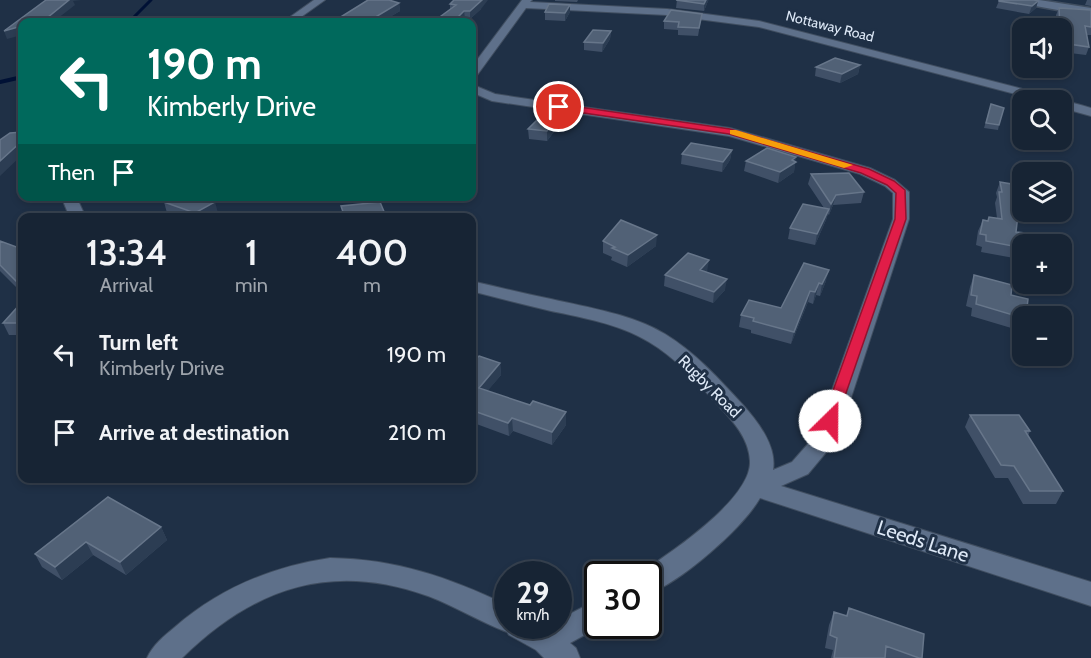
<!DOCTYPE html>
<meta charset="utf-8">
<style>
body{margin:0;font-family:Cabin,sans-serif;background:#243040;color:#f1f3f6;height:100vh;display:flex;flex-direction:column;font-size:22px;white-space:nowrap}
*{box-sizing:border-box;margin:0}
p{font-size:20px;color:#9ea4ac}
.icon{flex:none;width:33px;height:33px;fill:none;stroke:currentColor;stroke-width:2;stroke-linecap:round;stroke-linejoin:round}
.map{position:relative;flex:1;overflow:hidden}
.drawer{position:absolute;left:18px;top:213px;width:458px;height:270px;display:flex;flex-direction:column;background:#172434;border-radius:12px;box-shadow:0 3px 9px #0003,0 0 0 2px #36414f}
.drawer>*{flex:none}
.banner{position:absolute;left:18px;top:18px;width:458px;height:183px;border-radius:12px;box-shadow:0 3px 9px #0003,0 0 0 2px #36414f;background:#00695c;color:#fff;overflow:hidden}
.buttons{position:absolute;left:1012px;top:18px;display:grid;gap:12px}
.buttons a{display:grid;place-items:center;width:60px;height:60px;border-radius:12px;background:#172434;box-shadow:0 3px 9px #0003,0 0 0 2px #36414f;font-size:30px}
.speed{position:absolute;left:494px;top:561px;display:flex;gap:12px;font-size:30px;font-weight:700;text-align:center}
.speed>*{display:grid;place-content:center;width:78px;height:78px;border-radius:50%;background:#172434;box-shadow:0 3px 9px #0003,0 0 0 2px #36414f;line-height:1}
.speed small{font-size:15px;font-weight:400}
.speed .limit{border:3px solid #111;border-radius:9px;background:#fff;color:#111}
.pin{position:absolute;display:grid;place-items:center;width:51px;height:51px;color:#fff;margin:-26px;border:3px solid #fff;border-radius:50%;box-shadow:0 2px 6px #0007}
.me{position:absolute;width:66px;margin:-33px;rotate:23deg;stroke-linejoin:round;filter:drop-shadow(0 0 4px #0008)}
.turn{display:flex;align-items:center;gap:21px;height:126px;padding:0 30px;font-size:27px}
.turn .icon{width:78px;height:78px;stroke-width:2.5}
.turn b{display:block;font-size:42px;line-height:51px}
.then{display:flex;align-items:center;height:57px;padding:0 30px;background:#0003;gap:12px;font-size:22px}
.eta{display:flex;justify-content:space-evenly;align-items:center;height:102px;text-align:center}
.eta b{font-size:36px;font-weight:600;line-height:42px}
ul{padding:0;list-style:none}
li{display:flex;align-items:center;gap:18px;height:78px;padding:0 30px}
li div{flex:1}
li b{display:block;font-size:22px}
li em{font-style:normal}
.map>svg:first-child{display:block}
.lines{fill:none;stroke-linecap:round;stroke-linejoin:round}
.stream-far1{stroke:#001135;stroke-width:3}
.stream{stroke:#001135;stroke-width:4}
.minor-casing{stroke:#404e60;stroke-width:2}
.tertiary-casing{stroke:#404e60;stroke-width:3}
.minor{fill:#5e708a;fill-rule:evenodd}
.tertiary{fill:#5e708a;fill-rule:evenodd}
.wall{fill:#405067}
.shaded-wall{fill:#2c3d53}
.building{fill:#516176;stroke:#67768a;stroke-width:1.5}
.route{fill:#e11d48;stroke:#92132f;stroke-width:1.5}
.slow{fill:#f59e0b}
.labels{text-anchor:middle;stroke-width:6;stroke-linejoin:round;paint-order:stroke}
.far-street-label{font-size:14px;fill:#dee9f7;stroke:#1f3046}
.street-label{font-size:16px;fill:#dee9f7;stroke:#1f3046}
.near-street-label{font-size:20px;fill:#dee9f7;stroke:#1f3046}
</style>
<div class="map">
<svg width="1091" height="658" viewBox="0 0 1091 658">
<rect width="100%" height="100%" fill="#1f3046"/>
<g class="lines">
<path class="stream-far1" d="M129,22L151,0
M17,78L22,77"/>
<path class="stream" d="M0,82L22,77"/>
<g class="minor-casing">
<path id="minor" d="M314,0H325L294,22H283Z
M522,0H532L530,2L667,9L759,21L1054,97L1056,100H1038L759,27L667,15L526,8L475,78L471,79V68Z
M471,84L495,94L514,97L730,128L870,168L895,180L909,192V219L850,401L828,450L808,474L781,486L1091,582V606L760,498C743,528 681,582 648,594V574H638C668,555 752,499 750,461C749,437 731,419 716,403C696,381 676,358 649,342C619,324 585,318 551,311C524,305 498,298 471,291V281C498,287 525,294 551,299C590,308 631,314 665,334C695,352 720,380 743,405C758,422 777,446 773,470L792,462L807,445L828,401L893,219V193L885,186L860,174L729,136L492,101L471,92Z
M1061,100C1071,102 1081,105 1091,108V116L1062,108Z
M61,196H76L86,218H70Z
M330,558C396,559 448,577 507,605V626H558V620L597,600V626H601L570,643L576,648L580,658H544L536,650L509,635L507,632C480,622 455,606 428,596C331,561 253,588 182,658H147C153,645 164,636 175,627C220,588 271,567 330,558Z"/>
</g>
<g class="tertiary-casing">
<path id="tertiary" d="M1013,0H1039L1091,8V16L1019,3Z"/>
</g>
<use href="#minor" class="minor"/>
<use href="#tertiary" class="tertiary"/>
</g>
<path class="wall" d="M555,0H578L577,2L555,1Z
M677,0L708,1L704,11L676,8Z
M1087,0H1091V6L1085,5Z
M999,1H1038L1036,8L1029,14L996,8Z
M399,3L400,11L381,22H340L339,18Z
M450,4L481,9L470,19L465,18L450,9Z
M570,5V12L565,21L545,20V12Z
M1059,8L1091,10V35H1087L1089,47L1086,55L1062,52V28H1057L1056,15Z
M702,14L698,36L678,35V30L664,29V21Z
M611,31L610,39L602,52L584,50V42Z
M860,65L858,74L840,83L815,76L816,67Z
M991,104L999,125L998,130L984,128Z
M556,120V129L547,141L529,139L528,129Z
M732,150L730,160L722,172L681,164L682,154Z
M746,161H795L794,172L778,183L744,171Z
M811,174L864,192L861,203L833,205L829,215L828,214L826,220L815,245L788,239L790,228L824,208L808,184Z
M1000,182L1023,186V212H1026L1023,218L1018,217L1016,232L1023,244V250L1019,259L981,252L982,247L976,245L978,231L983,220L988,221L989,217L997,218L995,203L997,197L996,193Z
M164,202L218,213L209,218H180L167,213Z
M0,241L21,292L0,271Z
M603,241L656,246L627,267L611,260L612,257L603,253Z
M804,263L826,281L820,296L816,295L813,304L808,302L791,344L751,333V330L739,327L741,315L781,308Z
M707,272L725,290L713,303L664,286L665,275Z
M974,275L1011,295L1023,316V326L1021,331L971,316L972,308L966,306L970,287Z
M22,302V335H9L3,323Z
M500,363L501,375L487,391L530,405L566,412V425L552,445L513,431L509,436L471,422V364Z
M970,415L1030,431L1028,436L1063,491L1056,504H1023L1008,478H995L965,427Z
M108,497L161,527L167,540L126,575L93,555L62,580L42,567L35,554Z
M849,608L922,658H831L833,650L825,648L829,625L834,612L846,616Z"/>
<path class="shaded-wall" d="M69,0H81L73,1L75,5L53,22H38Z
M482,0H488L481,9L470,19V11Z
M706,0H709L708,1L704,11V4Z
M1038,1L1036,8L1029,14L1032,6Z
M399,3L400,11L381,22H369V21Z
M570,5V12L565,21V13Z
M464,11L465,18L461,22H453Z
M22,26V35L7,39L4,31Z
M611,31L610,39L602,52L603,43Z
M860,65L858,74L840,83L842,74Z
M556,120V129L547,141V131Z
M22,141V155L0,176V161Z
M732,150L730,160L722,172L723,162Z
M796,157L794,172L778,183L780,172L792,160Z
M836,195L833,205L829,215L831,204Z
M215,202L218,213L209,218H196L195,213Z
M829,209L826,220L815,245L817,234Z
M385,214V218H366Z
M657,235L656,246L627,267L628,255Z
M709,260L707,272L700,270Z
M829,270L826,281L820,296L822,284Z
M22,278V292H21L16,281Z
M727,279L725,290L713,303L714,292Z
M819,283L816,295L813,304L815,292Z
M810,291L808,302L791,344L794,332Z
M500,363L501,375L480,400L479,388Z
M566,412V425L552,445V432Z
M512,418L513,431L509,436L508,423Z
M161,527L167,540L126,575L120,562Z
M86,542L93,555L62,580L55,567Z"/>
<path class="building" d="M46,0H69L42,22H22V26L4,31Z
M368,0H389L399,3L369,21L339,18Z
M454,0H482L470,11H464L453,22H433L456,5L450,4Z
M676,0H706L704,4Z
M999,0H1034L1038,1L1032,6L999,1Z
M549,4L570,5L565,13L545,12Z
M1059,8L1091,10V27L1085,26L1089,47L1062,43V28H1060Z
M671,10L702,14L699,28L678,27L679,22L664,21Z
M593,30L611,31L603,43L584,42Z
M835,58L860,65L842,74L816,67Z
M991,104L1004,108L999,125L986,123Z
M539,118L556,120L547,131L528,129Z
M22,132V141L0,161V140L10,133Z
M691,143L732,150L723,162L682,154Z
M767,148L796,157L792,160L796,162L780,172L746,161Z
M849,173L864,192L836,195L831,204L811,174Z
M1000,182L1023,186V206H1019L1016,232L1025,233L1024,244H1023V248L986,241V235L980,234L983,220L988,221L989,217L1002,219L999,192H1002Z
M175,196H198L215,202L195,213L164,202Z
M380,202L385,214L366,218H345L341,206Z
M803,204L829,209L817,234L790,228Z
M621,220L657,235L628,255L612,248L615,247L603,241Z
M0,241L22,249V278L16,281L0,265Z
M688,253L709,260L700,270L727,279L714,292L665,275Z
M804,263L829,270L822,284L819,283L815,292L810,291L794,332L753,321L754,318L741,315L749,300L781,308Z
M974,275L1012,285L1011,295L1028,299L1026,316H1023V318L976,304L977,296L971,295Z
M22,302V323H3Z
M479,356L500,363L479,388L530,405L533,401L566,412L552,432L512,418L508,423L471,410V364Z
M970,415H1019L1030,431H1025L1063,491H1030L1014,466L1001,465Z
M108,497L161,527L120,562L86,542L55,567L35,554Z
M849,608L924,634L922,658H919L886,646L885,658H834L837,638L830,635L834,612L847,616Z"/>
<path class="route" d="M559,104L730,129L869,169L894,181L905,190L906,219L835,425H824L822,421L895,219L896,193L887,185L861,173L729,134L556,109V105Z"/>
<path class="slow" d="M730,130H736L853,165L844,168L730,134Z"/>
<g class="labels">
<g class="far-street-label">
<text transform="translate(830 26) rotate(14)" y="5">Nottaway Road</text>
</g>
<g class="street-label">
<text transform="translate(710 386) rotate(45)" y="6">Rugby Road</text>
</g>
<g class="near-street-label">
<text transform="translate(923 541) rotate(18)" y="7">Leeds Lane</text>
</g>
</g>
</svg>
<div class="buttons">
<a><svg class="icon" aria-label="sound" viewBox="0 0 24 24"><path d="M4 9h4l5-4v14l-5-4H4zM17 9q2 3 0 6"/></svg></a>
<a><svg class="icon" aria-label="search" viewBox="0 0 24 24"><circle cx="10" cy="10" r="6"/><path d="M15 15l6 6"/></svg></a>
<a><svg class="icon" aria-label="layers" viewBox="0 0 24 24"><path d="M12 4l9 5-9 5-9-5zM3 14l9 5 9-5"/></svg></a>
<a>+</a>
<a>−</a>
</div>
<div class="speed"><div>29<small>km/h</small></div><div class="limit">30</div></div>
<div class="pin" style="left:559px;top:107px;background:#d93025"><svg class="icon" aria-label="arrive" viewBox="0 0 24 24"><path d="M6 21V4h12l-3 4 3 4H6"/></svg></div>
<svg class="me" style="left:830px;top:421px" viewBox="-20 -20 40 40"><circle r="19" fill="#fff"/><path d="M0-13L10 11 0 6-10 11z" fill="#e11d48"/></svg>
<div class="banner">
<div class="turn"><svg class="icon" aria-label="left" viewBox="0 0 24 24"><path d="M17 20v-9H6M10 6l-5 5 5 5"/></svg><div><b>190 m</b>Kimberly Drive</div></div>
<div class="then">Then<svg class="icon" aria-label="arrive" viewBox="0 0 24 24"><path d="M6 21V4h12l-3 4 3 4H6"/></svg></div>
</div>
<section class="drawer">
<div class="eta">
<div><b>13:34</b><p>Arrival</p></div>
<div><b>1</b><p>min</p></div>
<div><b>400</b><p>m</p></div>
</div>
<ul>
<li><svg class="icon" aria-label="left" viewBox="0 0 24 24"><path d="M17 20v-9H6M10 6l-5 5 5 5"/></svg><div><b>Turn left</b><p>Kimberly Drive</p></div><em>190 m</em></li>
<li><svg class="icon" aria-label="arrive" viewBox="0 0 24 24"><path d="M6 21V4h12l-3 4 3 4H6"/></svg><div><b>Arrive at destination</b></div><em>210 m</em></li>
</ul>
</section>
</div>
